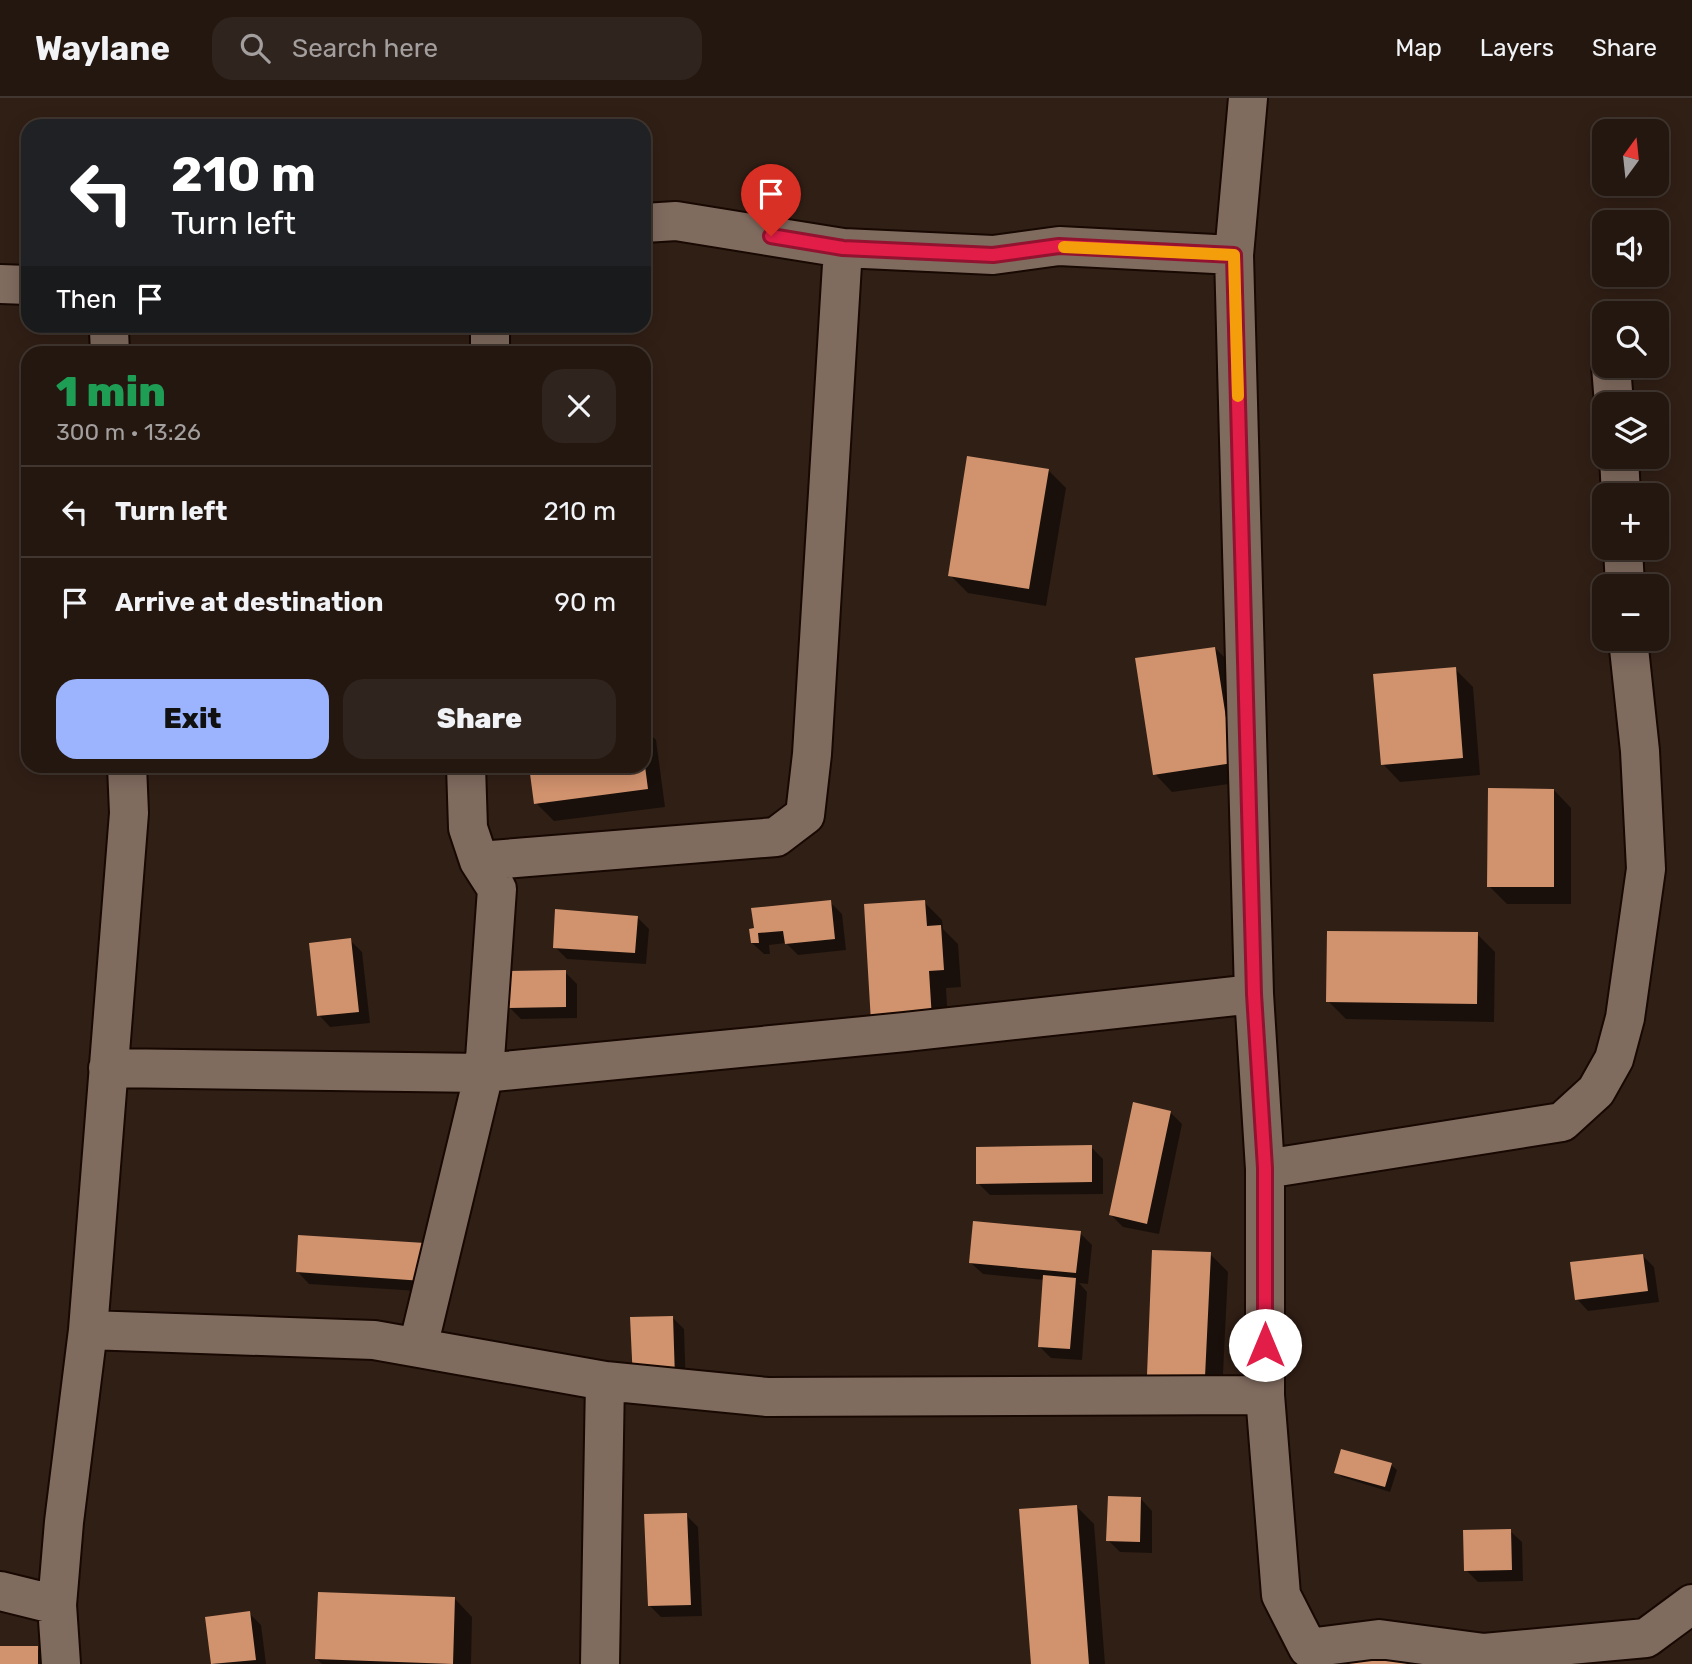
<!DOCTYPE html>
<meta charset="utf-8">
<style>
body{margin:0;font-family:Rubik,sans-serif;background:#30241e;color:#f1f3f6;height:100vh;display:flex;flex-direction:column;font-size:26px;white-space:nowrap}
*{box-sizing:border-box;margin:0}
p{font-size:23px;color:#a39f9f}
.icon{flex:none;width:38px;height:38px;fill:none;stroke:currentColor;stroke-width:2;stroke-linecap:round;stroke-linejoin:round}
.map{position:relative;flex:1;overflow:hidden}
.panel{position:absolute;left:21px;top:248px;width:630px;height:427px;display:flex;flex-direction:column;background:#241710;border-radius:21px;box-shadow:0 4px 18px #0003,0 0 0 2px #413630}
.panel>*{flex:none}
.banner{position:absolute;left:21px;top:21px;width:630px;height:214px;border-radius:21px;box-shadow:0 4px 18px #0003,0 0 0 2px #413630;background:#202124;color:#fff;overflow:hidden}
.needle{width:46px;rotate:15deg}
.tools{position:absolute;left:1592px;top:21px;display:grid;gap:14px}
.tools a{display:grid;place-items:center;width:77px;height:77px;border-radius:14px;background:#241710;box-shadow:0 4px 18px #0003,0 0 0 2px #413630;font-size:35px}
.pin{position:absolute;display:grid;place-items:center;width:60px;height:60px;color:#fff;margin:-72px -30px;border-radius:50% 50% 50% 0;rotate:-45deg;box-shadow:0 0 7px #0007}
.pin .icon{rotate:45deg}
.me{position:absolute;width:77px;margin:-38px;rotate:0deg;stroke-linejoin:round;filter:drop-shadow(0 0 5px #0008)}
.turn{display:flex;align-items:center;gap:24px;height:147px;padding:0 35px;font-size:32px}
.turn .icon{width:91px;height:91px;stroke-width:2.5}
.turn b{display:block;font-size:49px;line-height:60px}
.then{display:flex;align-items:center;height:66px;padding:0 35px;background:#0003;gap:14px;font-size:26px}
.round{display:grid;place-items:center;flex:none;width:74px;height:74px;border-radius:21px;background:#30241e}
.headline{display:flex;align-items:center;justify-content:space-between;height:119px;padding:0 35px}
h1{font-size:42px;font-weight:800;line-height:52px;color:#1e9e55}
.button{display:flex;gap:14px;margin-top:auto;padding:14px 35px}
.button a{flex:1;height:80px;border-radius:21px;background:#9cb4fd;color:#111;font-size:28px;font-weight:800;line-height:80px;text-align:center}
.button a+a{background:#30241e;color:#f1f3f6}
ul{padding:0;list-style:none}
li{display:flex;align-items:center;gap:21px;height:91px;padding:0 35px;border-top:2px solid #413630}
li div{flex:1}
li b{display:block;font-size:26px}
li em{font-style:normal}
header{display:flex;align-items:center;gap:42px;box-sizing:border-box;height:98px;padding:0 35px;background:#241710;border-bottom:2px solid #413630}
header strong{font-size:33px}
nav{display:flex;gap:38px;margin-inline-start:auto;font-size:24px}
.search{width:490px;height:63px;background:#30241e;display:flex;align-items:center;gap:18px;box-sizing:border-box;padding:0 24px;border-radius:21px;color:#a39f9f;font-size:26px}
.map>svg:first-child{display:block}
.shadow{fill:#0007}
.building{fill:#d1926e}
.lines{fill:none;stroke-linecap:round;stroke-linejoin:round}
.minor-casing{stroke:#170802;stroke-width:42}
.minor{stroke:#806b5f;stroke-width:38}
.route-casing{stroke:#92132f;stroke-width:18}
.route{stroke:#e11d48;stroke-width:12}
.slow{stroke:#f59e0b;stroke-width:12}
</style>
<header>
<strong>Waylane</strong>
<div class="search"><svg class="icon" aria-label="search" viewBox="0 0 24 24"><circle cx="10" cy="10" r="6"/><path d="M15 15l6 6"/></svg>Search here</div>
<nav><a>Map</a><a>Layers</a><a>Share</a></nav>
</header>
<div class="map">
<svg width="1692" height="1566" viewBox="0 0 1692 1566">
<rect width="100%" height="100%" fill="#301f15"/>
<path class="shadow" d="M1048,372L1066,390L1046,508L968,495L950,477Z
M1215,550L1233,568L1250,683L1172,694L1155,676Z
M1455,571L1473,589L1480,677L1400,684L1383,666Z
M644,630L656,642L665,709L554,723L536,705L644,668Z
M340,668H390V674Z
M1554,692L1571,710V806H1507L1489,788Z
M830,804L842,816L846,852L798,857L786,845L769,847L770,856H764L752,845L751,832Z
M924,804L942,822L943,831L958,846L961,889L946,890L949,938L891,941Z
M637,819L649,831L646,866L567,861L555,849Z
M1477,836L1495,854L1494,924L1346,921L1328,903Z
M350,842L362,854L370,925L330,929L319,917Z
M565,874L577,886V920L521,921L509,909Z
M1170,1014L1182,1026L1159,1136L1123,1129L1111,1117Z
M1091,1049L1103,1061V1096L990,1097L978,1085Z
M1080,1135L1092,1147L1088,1186L1079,1185L1087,1194L1082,1262L1051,1260L1039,1248L1045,1182L983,1176L971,1165Z
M424,1147L434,1194L309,1186L298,1174Z
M1210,1156L1228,1174L1222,1296L1166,1294L1148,1276Z
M1642,1157L1654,1169L1659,1204L1588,1213L1577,1201Z
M672,1219L684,1231L686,1291L646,1293Z
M1391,1367L1397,1372L1390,1394L1342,1379L1336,1374Z
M1141,1401L1152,1413V1455L1120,1454L1108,1442Z
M1076,1408L1094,1426L1105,1566H1033Z
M686,1417L698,1429L702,1518L661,1519L649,1507Z
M1510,1433L1522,1444L1523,1483L1478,1484L1466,1472Z
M455,1501L472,1519L471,1566H322L317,1561Z
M249,1515L261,1527L266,1566H212L207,1520Z
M0,1549L37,1550L49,1562V1566H0Z"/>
<path class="building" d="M28,268V391H26L20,269Z
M967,358L1049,371L1029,491L948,478Z
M1215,549L1233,665L1153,677L1135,560Z
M1456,569L1463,660L1381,667L1373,576Z
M529,668H645L648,691L534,706Z
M1488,690L1554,691V789H1487Z
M831,802L835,841L785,846L783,833L758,835L759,845H751L749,831L754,830L751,810Z
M925,802L927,828L941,827L944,872L929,873L932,921L871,924L864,806Z
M555,811L638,818L635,855L553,850Z
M1327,833L1478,834L1477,906L1326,904Z
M351,840L359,914L317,918L309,845Z
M566,872V909L507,910V873Z
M1133,1004L1171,1013L1147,1126L1109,1117Z
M1092,1047V1084L976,1086V1049Z
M973,1123L1081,1133L1076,1175L969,1165Z
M298,1137L425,1145L423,1183L296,1174Z
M1152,1152L1211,1154L1205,1279L1147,1277Z
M1643,1156L1648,1193L1575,1202L1570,1164Z
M1043,1177L1076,1180L1070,1251L1038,1249Z
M673,1218L675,1280L633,1282L630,1219Z
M1341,1351L1392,1365L1385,1389L1334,1375Z
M1108,1398L1141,1399L1140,1444L1106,1443Z
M1077,1407L1089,1566H1031L1019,1411Z
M687,1415L691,1507L648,1508L644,1416Z
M1511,1431L1512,1472L1464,1473L1463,1432Z
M318,1494L455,1499L453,1566L315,1561Z
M250,1513L256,1562L211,1566L205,1519Z
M0,1548H38V1566H0Z
M1417,1558L1418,1566H1344V1564Z"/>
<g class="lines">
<g class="minor-casing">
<path id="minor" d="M1248,0L1234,157L1254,896L1265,1071V1297L1281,1497L1308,1550L1379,1541L1484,1555L1646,1540L1692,1506
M644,125L676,123L843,150L993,157L1059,148L1234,157
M0,186L28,187
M107,228L109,232L110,256
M490,256V228
M1611,268L1614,306
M1619,359L1621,397
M1623,450L1625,488
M479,763L776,739L805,717L812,656L843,150
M108,970L484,975L905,934L1254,896
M1265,1071L1562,1024L1596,993L1614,961L1625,920L1646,771L1640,653L1628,541
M88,1232L374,1242L605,1283L767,1299L1265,1297
M418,1249L484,975L497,791L479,763L468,730L466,668
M0,1493L57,1507L64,1424L88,1232L129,715L127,668
M57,1507L61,1566
M600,1566L605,1283"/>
</g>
<use href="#minor" class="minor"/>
</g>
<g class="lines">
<g class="route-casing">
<path id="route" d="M771,138L843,150L993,157L1059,148L1234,157L1254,896L1265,1070V1247"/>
</g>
<use href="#route" class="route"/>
<path class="slow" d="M1064,149L1234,157L1238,298"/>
</g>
</svg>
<div class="tools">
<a><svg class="needle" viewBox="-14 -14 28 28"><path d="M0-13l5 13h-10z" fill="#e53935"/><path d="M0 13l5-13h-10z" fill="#a39f9f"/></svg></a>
<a><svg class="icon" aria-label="sound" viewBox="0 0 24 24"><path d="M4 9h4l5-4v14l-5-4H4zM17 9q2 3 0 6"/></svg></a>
<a><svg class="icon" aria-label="search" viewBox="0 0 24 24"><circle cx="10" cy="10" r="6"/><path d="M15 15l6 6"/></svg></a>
<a><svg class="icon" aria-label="layers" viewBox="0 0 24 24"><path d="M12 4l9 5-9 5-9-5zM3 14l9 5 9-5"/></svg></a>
<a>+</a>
<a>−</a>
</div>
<div class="pin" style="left:771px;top:138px;background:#d93025"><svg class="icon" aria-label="arrive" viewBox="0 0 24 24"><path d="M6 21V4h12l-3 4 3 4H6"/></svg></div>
<svg class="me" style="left:1265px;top:1247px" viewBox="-20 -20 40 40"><circle r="19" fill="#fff"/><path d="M0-13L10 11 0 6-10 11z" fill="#e11d48"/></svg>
<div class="banner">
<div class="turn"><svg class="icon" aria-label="left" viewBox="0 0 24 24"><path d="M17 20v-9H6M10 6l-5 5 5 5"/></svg><div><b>210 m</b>Turn left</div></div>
<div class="then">Then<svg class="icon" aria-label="arrive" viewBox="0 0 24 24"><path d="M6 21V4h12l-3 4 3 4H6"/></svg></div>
</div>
<section class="panel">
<div class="headline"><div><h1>1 min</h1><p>300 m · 13:26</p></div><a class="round"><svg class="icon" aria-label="close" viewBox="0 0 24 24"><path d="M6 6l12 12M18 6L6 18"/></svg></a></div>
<ul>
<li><svg class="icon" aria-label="left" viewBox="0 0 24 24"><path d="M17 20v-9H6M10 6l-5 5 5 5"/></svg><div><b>Turn left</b></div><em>210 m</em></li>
<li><svg class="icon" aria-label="arrive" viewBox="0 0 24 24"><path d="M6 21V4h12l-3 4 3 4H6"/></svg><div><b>Arrive at destination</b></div><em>90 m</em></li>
</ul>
<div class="button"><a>Exit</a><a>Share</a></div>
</section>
</div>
